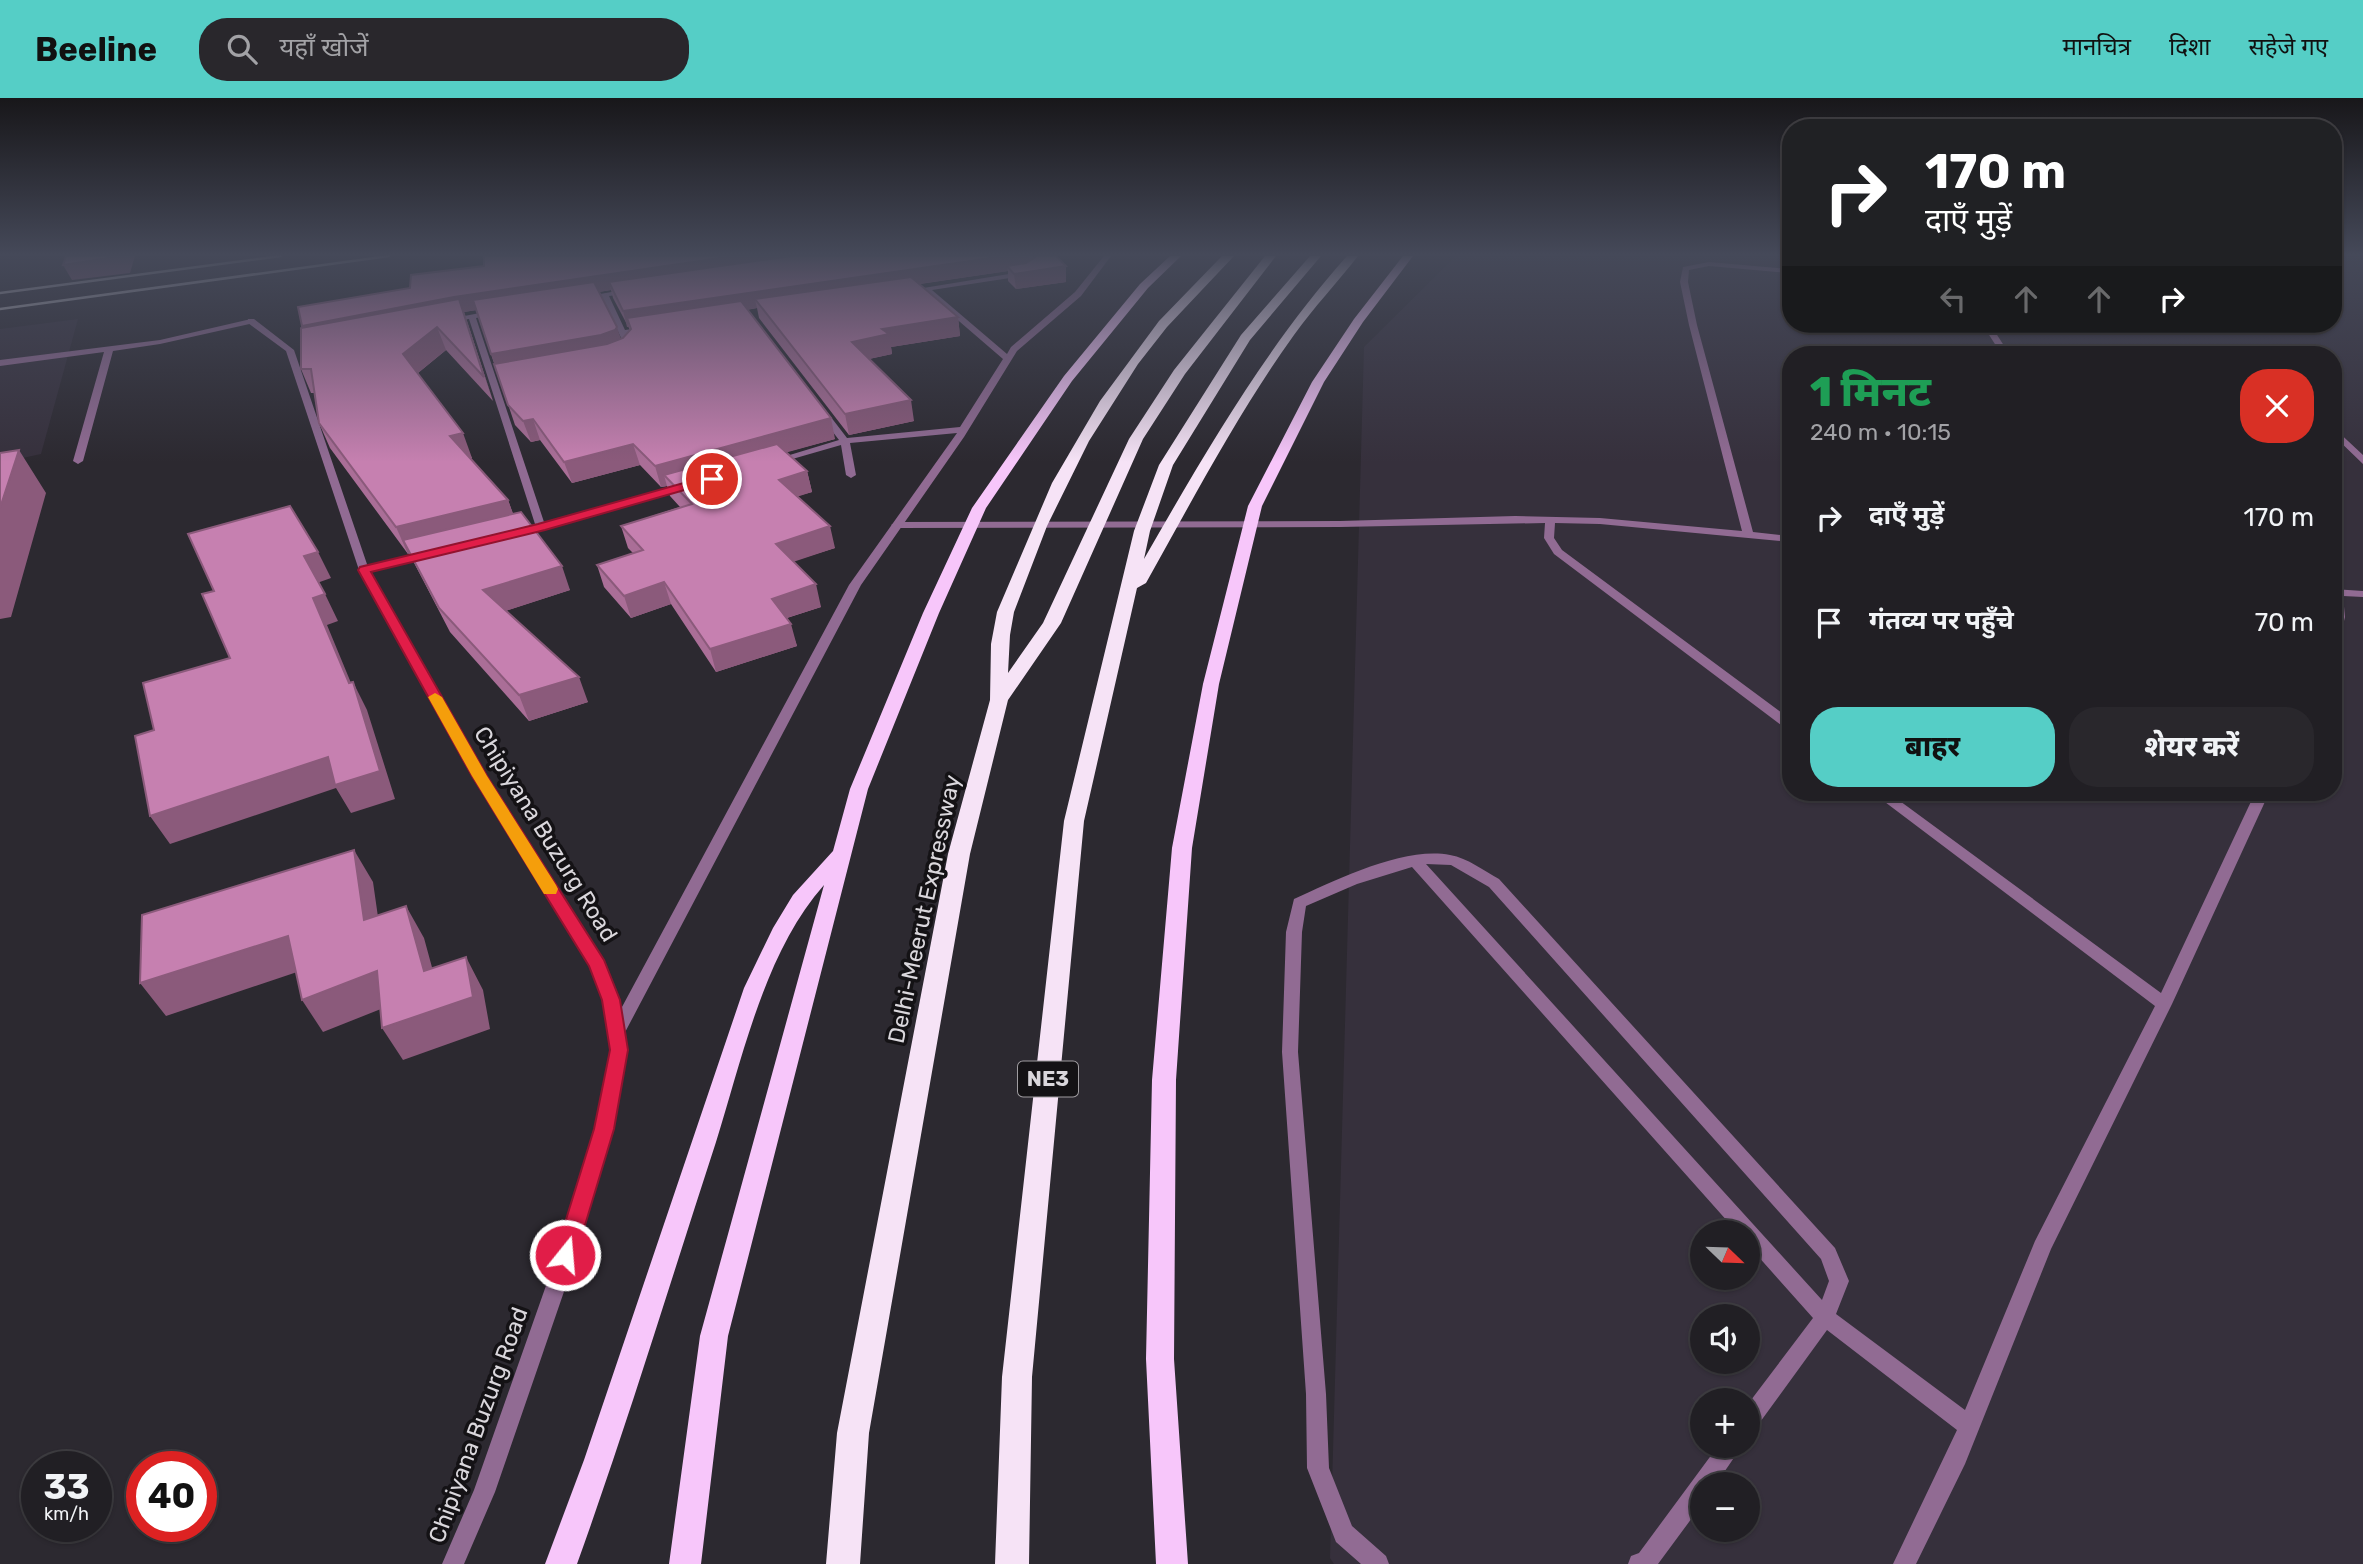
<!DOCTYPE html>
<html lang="hi">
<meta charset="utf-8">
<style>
body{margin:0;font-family:Rubik,"Noto Sans Devanagari",sans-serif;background:#29272c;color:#f1f3f6;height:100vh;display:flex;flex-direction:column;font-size:26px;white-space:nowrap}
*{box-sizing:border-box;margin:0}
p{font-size:23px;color:#a2a2a6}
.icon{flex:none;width:38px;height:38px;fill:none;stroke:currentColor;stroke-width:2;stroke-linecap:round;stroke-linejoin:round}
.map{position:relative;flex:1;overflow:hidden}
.details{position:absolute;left:1782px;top:248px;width:560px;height:455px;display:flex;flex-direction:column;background:#211f24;border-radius:28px;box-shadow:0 2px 5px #0004,0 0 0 2px #3e3d41}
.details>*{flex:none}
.guide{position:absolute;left:1782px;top:21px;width:560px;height:214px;border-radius:28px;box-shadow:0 2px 5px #0004,0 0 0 2px #3e3d41;background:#202124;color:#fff;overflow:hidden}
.needle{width:46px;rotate:113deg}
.fabs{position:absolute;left:1690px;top:1122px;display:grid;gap:14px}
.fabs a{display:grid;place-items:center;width:70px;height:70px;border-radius:50%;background:#211f24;box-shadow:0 2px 5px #0004,0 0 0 2px #3e3d41;font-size:35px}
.speed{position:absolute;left:21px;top:1353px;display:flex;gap:14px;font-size:35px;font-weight:700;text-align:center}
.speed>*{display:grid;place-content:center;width:91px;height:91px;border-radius:50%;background:#211f24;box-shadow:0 2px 5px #0004,0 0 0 2px #3e3d41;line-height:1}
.speed small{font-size:18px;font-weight:400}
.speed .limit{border:10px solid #d22;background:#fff;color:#111}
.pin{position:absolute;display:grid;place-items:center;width:60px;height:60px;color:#fff;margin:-30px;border:4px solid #fff;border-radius:50%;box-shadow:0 2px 7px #0007}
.me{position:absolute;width:77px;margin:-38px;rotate:17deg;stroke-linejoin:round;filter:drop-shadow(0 0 5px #0008)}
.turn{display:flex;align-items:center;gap:24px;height:147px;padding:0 28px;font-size:32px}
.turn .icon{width:91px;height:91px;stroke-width:2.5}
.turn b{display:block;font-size:49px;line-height:60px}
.lanes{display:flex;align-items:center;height:66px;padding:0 28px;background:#0003;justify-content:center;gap:35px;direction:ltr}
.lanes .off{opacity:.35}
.round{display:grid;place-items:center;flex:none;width:74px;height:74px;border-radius:28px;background:#29272c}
.overview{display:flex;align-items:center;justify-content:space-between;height:119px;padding:0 28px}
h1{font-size:42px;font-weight:800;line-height:52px;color:#1e9e55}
.primary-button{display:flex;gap:14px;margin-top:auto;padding:14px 28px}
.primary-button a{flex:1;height:80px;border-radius:28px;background:#55cec6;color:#111;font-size:28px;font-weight:800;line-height:80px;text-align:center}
.primary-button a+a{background:#29272c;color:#f1f3f6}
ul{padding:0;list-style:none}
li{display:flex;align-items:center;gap:21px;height:105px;padding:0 28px}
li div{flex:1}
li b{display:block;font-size:26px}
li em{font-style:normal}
header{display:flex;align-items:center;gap:42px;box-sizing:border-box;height:98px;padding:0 35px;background:#55cec6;color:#111}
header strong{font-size:33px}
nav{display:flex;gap:38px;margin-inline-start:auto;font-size:24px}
.search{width:490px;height:63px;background:#29272c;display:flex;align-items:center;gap:18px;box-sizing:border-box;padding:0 24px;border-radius:28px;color:#a2a2a6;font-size:26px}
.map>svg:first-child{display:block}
.built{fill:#36303c;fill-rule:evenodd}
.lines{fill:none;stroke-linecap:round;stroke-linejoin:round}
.service{fill:#916b93;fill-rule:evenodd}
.minor{fill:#916b93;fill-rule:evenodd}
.tertiary{fill:#916b93;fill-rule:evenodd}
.trunk{fill:#f7c6fa;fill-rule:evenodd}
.motorway{fill:#f6e3f6;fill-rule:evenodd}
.rail{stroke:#b9b6bc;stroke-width:2.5}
.wall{fill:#aa6e97;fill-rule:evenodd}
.shaded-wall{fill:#8b5a7b}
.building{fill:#c680b0;stroke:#8b5a7b;stroke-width:2}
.route{fill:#e11d48;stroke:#92132f;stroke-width:2}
.slow{fill:#f59e0b}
.labels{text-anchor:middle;stroke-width:7;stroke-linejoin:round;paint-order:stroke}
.shield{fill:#141215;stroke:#9f9ca0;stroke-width:2}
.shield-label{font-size:21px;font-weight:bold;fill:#dad7dc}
.street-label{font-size:23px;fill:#dad7dc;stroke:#141215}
</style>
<header>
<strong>Beeline</strong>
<div class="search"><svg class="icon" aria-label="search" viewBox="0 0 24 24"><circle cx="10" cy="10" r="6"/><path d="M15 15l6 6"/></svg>यहाँ खोजें</div>
<nav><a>मानचित्र</a><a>दिशा</a><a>सहेजे गए</a></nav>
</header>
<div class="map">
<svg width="2363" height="1466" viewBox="0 0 2363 1466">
<rect width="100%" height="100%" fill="#2c2930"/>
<path class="built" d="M1456,158H1790V226H2333V158H2363V1466H1334L1330,1460L1364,249ZM1790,257H2333V695H1790ZM1703,1134H1748V1180H1703ZM1703,1218H1748V1264H1703ZM1703,1302H1748V1348H1703ZM1703,1386H1748V1432H1703Z
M78,221L41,356L0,365V231Z"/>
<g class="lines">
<path class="service" d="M1709,164L1790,171V175L1709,168L1689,172L1688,184L1697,227L1753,434L1790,438V444L1600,426L1555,425L1554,440L1562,452L1790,621V631L1785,630L1554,456L1544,440L1545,425L1340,429L896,430L891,427L896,424L1340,423L1515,418L1600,420L1742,433L1689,227L1680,184L1683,169Z
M251,221L255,223L254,225L160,246L113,253L83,363L78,366L73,363L104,254L0,268V262L160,242Z
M1982,226H1990L2010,257H2002Z
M2333,329L2363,357V366L2333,337Z
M2333,491L2363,493V499L2343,498L2345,519L2339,543L2333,547Z
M1873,695H1889L2161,895L2255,695H2269L2172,906L2051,1151L1965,1366L1916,1466H1893L1957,1332L1827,1232L1755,1331L1748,1334V1306L1813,1220L1748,1147V1134H1737L1412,769L1357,786L1306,808L1302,834L1298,954L1326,1296L1329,1370L1352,1428L1386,1458L1389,1466H1361L1336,1444L1307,1370L1306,1296L1282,954L1286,834L1294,801C1336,782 1404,748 1450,757C1468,760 1484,773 1499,781L1835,1150L1849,1183L1836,1216L1965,1312L2035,1143L2155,908ZM1426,766L1451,767L1489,789L1821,1161L1829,1183L1822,1202Z
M1718,1348H1742L1716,1386H1703V1405L1658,1466H1628L1631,1458L1639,1455Z"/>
<path class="minor" d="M1024,158H1032L1039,163L1038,173L1023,178L932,192L1007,256L1011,249L1075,194L1104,158H1111L1081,198L1017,253L964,339L861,487L622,940L616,941L610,940L608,935L849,487L957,335L850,345L856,377L851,380L846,377L841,347L775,366L770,363L839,342L816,312L821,309L824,310L847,340L960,329L1003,261L924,193L909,195L905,193L1021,174L1032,170V166Z
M628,191L632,193L631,195L609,198L625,232L646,229L650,231L628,237L630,242L626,244L622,242L602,199L582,202L578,200Z
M496,212H499V216L476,220L544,424L684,385L688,386V390L545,431L511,437V433L535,426L469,221L447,224L443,222Z
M427,454L432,457L431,459L364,475L359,472L360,470Z"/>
<path class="tertiary" d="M248,221H254L294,252L369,472L486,678L603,862L619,902L627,952L613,1031L568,1182L495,1394L464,1466H442L474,1392L548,1182L595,1031L611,952L603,902L590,867L472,678L359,472L286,253L248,225Z"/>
<path class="trunk" d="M1170,158H1181L1148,190L1072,283L986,410L939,515L868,691L728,1238L701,1466H669L700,1238L824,787C765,853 742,961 716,1044C670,1185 627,1327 577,1466H545L584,1362L744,890L773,830L793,797L833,753L850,691L923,515L972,410L1064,278L1140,186Z
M1403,158H1413L1363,224L1324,284L1262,408L1219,586L1192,750L1176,982L1174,1261L1188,1466H1156L1146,1261L1152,982L1172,750L1203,586L1248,408L1312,284L1354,221Z"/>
<path class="motorway" d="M1222,158H1234L1167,229L1138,266L1089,343L1047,428L1014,514L1010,537L1008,575L1043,525L1129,341L1174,272L1265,158H1276L1185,276L1143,341L1061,525L1008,602L970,756L869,1335L860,1466H826L837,1335L948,756L990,602L991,546L997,514L1052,385L1100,303L1159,223Z
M1310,158H1321L1250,242L1173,367L1150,433L1144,461C1205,355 1265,250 1347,158H1358C1337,185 1314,209 1294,237C1238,315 1193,401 1146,485L1137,490L1084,723L1032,1279L1029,1466H995L1002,1279L1064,723L1134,433L1159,367L1241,237Z"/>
<path class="rail" d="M0,195L281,158
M0,211L389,158"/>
</g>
<path class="wall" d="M484,158H1029V163L1066,168V184L1016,191L1008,183V173L920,186L958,219L960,238L891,249L892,256L869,261L914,323L849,337L759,220L757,210L747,212L835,341L786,354L807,373L812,394L797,398L835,450L793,463L821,509L787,520L797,548L716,574L671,506L631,520L604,489L597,467L633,455L628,450L621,428L680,409L670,398L667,388L661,389L640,367L572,385L540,342L531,344L515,327L476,212L464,214L493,303L446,252L418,275L472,360L470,361L508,402L513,416L570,492L505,513L588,604L529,623L450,534L409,455L408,456L330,350L319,325L314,295H311L301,271L410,190L484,168ZM611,192L613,200L630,232L623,240L621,241L599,194Z"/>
<path class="shaded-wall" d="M122,158H135L130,175L72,182L63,167Z
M734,158H841L609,184L611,192L464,214L493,303L463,214L309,245L302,228L454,199Z
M1005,158H1029V168H1007L1008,173L761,209L755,201L757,210L630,229L627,220L629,229H627L623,213Z
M1066,168V184L1016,191L1014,176Z
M958,219L960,238L891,249L892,256L855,264L852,244L882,231Z
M437,229L446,252L413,279L403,256Z
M617,229L623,248L498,276L491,256Z
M911,302L914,323L849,337L845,316Z
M831,320L835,341L673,386L664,377L667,388L661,389L655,368Z
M533,321L540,342L531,344L523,323Z
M463,335L472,360L460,364L450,338Z
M633,346L640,367L572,385L564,364Z
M19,352L46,395L11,519L0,521V410Z
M807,373L812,394L784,403L779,382Z
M508,402L518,429L403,442L409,455L408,456L396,429Z
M830,428L835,450L781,468L776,446Z
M318,454L331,480L317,485L304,458Z
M562,468L570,492L493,517L483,492Z
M664,484L671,506L631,520L624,498Z
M816,486L821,509L777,523L772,501Z
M325,496L338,523L327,527L356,597L353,584L367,612L395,701L351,715L336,690L170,746L150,718L328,659L349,585L313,500Z
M791,526L797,548L716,574L710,551Z
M579,579L588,604L529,623L519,597Z
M354,752L373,784L383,854L364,822Z
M406,808L424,840L442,906L424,873Z
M288,838L309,870L166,918L140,885Z
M466,859L483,892L490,931L403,962L382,930Z
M377,873L396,905L323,934L302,902Z"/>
<path class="building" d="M66,158H122L63,167Z
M484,158H734L454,199L302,228L298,209L410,190L411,177L484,168Z
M791,158H1005L623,213L609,184Z
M1037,158H1056L1066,168L1014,176L1007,168L1026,165Z
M911,179L958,219L882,231L889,236L852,244L911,302L845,316L755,201Z
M594,184L617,229L615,232L601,237L491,256L473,202Z
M459,201L484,279L437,229L403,256L463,335L450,338L508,402L396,429L319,325L311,271H301V230Z
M741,203L831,320L655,368L633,346L564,364L533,321L523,323L508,307L494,266L607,246L623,240L631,231L627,220Z
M777,346L807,373L779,382L830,428L776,446L816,486L772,501L791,526L710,551L664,484L624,498L597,467L643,452L621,428L692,406L664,377Z
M19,352L0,410V355Z
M290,408L318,454L304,458L325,496L313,500L349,585L353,584L380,673L335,687L328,659L150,718L135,638L154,632L143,585L230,560L202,496L214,493L188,436Z
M521,414L562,468L483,492L579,579L519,597L439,510L403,442Z
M354,752L364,822L406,808L424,873L466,859L473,899L382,930L377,873L302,902L288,838L140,885L142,817Z"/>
<linearGradient id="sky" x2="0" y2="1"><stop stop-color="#18171a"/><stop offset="0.43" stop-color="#454959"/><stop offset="1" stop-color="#454959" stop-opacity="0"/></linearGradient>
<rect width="2363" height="364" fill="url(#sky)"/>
<path class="route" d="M712,377L716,378V383L545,432L371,474L487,678L604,862L620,902L628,952L614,1031L576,1157L573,1164L565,1167L558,1164L555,1157L594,1031L610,952L602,902L589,868L472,678L358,472L360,469L538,426Z"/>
<path class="slow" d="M435,595L442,599L487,678L556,787L558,791L556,796H544L472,678L428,599Z"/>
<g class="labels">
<rect class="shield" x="1018" y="963.5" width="60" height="35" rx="5"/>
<g class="shield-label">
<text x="1048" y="988">NE3</text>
</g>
<g class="street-label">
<text transform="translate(546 736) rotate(58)" y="8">Chipiyana Buzurg Road</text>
<text transform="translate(924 811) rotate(-78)" y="8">Delhi-Meerut Expressway</text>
<text transform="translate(478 1327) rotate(-70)" y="8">Chipiyana Buzurg Road</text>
</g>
</g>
</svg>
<div class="fabs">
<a><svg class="needle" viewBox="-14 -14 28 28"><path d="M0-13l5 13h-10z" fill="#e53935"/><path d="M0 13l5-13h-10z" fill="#a2a2a6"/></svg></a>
<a><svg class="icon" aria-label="sound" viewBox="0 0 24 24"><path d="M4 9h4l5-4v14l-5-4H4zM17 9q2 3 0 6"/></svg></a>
<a>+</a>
<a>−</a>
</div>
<div class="speed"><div>33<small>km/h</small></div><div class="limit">40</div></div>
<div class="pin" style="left:712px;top:381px;background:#d93025"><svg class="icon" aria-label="arrive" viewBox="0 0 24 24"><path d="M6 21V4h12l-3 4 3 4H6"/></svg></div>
<svg class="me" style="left:565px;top:1157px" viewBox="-20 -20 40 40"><circle r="17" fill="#e11d48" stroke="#fff" stroke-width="3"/><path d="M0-11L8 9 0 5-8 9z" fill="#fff"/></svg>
<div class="guide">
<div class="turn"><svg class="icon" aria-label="right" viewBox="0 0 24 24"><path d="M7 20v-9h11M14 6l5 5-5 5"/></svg><div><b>170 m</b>दाएँ मुड़ें</div></div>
<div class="lanes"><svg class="icon off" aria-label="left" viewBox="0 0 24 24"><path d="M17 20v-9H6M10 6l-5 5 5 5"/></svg><svg class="icon off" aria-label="ahead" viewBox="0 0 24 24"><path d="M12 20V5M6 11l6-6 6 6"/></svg><svg class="icon off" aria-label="ahead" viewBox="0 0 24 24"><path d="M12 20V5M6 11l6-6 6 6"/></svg><svg class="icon" aria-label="right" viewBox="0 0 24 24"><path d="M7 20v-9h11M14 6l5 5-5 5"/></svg></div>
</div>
<section class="details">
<div class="overview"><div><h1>1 मिनट</h1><p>240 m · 10:15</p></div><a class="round" style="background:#d93025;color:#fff"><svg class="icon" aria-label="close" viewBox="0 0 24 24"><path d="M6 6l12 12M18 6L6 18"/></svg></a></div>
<ul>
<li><svg class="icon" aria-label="right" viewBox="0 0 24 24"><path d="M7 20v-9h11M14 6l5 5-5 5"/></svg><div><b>दाएँ मुड़ें</b></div><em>170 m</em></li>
<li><svg class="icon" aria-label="arrive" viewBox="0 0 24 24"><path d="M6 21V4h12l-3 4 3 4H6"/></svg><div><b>गंतव्य पर पहुँचे</b></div><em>70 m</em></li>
</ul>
<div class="primary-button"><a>बाहर</a><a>शेयर करें</a></div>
</section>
</div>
